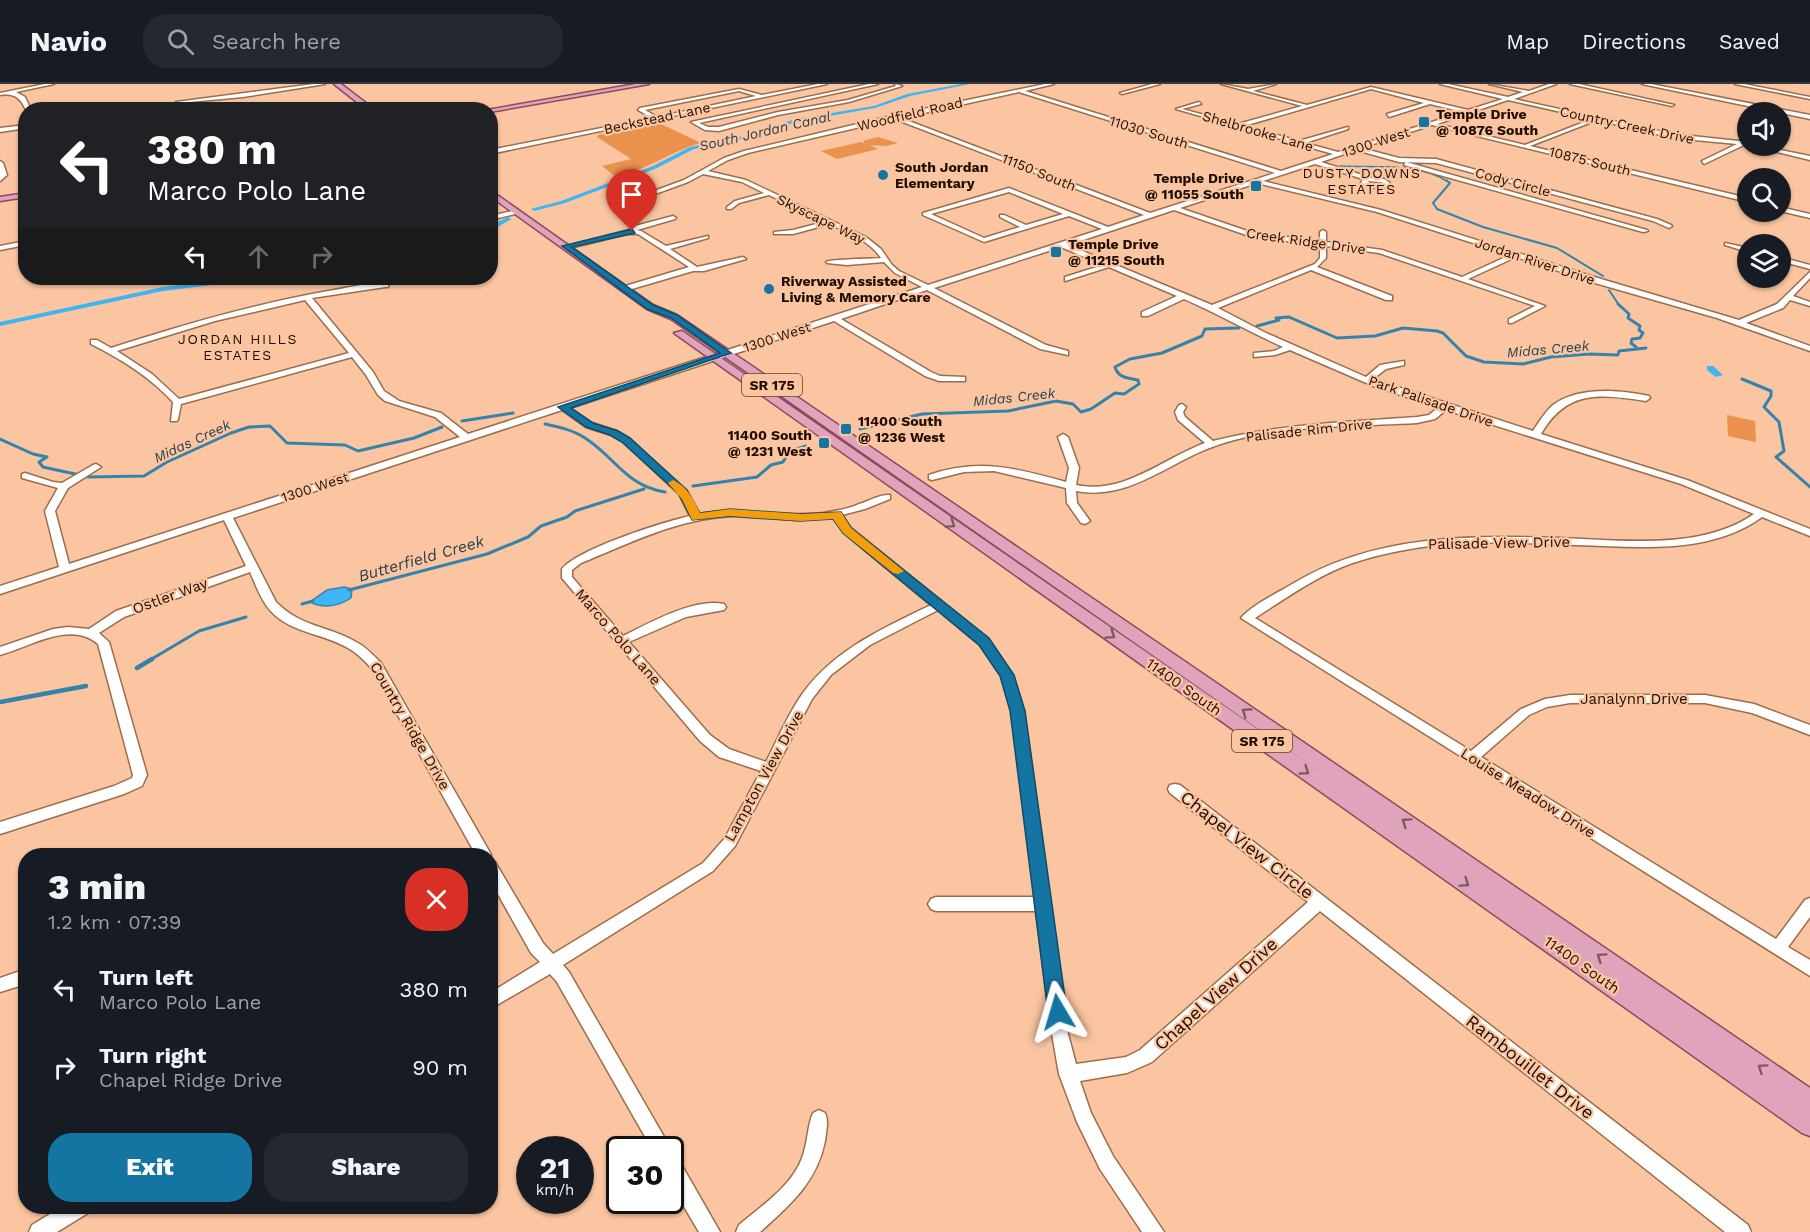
<!DOCTYPE html>
<meta charset="utf-8">
<style>
body{margin:0;font-family:"Work Sans",sans-serif;background:#242831;color:#f1f3f6;height:100vh;display:flex;flex-direction:column;font-size:22px;white-space:nowrap}
*{box-sizing:border-box;margin:0}
p{font-size:20px;color:#9ea1a6}
.icon{flex:none;width:33px;height:33px;fill:none;stroke:currentColor;stroke-width:2;stroke-linecap:round;stroke-linejoin:round}
.map{position:relative;flex:1;overflow:hidden}
.panel{position:absolute;left:18px;top:764px;width:480px;height:366px;display:flex;flex-direction:column;background:#171b24;border-radius:24px;box-shadow:0 2px 4px #0004}
.panel>*{flex:none}
.hud{position:absolute;left:18px;top:18px;width:480px;height:183px;border-radius:24px;box-shadow:0 2px 4px #0004;background:#202124;color:#fff;overflow:hidden}
.buttons{position:absolute;left:1737px;top:18px;display:grid;gap:12px}
.buttons a{display:grid;place-items:center;width:54px;height:54px;border-radius:50%;background:#171b24;box-shadow:0 2px 4px #0004;font-size:30px}
.speed{position:absolute;left:516px;top:1052px;display:flex;gap:12px;font-size:30px;font-weight:700;text-align:center}
.speed>*{display:grid;place-content:center;width:78px;height:78px;border-radius:50%;background:#171b24;box-shadow:0 2px 4px #0004;line-height:1}
.speed small{font-size:15px;font-weight:400}
.speed .limit{border:3px solid #111;border-radius:9px;background:#fff;color:#111}
.pin{position:absolute;display:grid;place-items:center;width:51px;height:51px;color:#fff;margin:-62px -26px;border-radius:50% 50% 50% 0;rotate:-45deg;box-shadow:0 0 6px #0007}
.pin .icon{rotate:45deg}
.me{position:absolute;width:66px;margin:-33px;rotate:353deg;stroke-linejoin:round;filter:drop-shadow(0 0 4px #0008)}
.turn{display:flex;align-items:center;gap:21px;height:126px;padding:0 30px;font-size:27px}
.turn .icon{width:78px;height:78px;stroke-width:2.5}
.turn b{display:block;font-size:42px;line-height:51px}
.lanes{display:flex;align-items:center;height:57px;padding:0 30px;background:#0003;justify-content:center;gap:30px;direction:ltr}
.lanes .off{opacity:.35}
.round{display:grid;place-items:center;flex:none;width:63px;height:63px;border-radius:24px;background:#242831}
.head{display:flex;align-items:center;justify-content:space-between;height:102px;padding:0 30px}
h1{font-size:36px;font-weight:800;line-height:45px}
.cta{display:flex;gap:12px;margin-top:auto;padding:12px 30px}
.cta a{flex:1;height:69px;border-radius:24px;background:#1575a2;color:#fff;font-size:24px;font-weight:800;line-height:69px;text-align:center}
.cta a+a{background:#242831;color:#f1f3f6}
ul{padding:0;list-style:none}
li{display:flex;align-items:center;gap:18px;height:78px;padding:0 30px}
li div{flex:1}
li b{display:block;font-size:22px}
li em{font-style:normal}
header{display:flex;align-items:center;gap:36px;box-sizing:border-box;height:84px;padding:0 30px;background:#171b24;border-bottom:2px solid #363941}
header strong{font-size:28px}
nav{display:flex;gap:33px;margin-inline-start:auto;font-size:21px}
.search{width:420px;height:54px;background:#242831;display:flex;align-items:center;gap:15px;box-sizing:border-box;padding:0 21px;border-radius:24px;color:#9ea1a6;font-size:22px}
.map>svg:first-child{display:block}
.green{fill:#ea914d}
.water{fill:#3fb5f3;stroke:#3583ab;stroke-width:1.5}
.lines{fill:none;stroke-linecap:round;stroke-linejoin:round}
.stream-far3{stroke:#3583ab;stroke-width:1.5}
.stream-far2{stroke:#3583ab;stroke-width:2}
.stream-far1{stroke:#3583ab;stroke-width:3}
.stream{stroke:#3583ab;stroke-width:4.5}
.canal{fill:#3fb5f3;fill-rule:evenodd}
.minor-casing{stroke:#9d6d4b;stroke-width:3}
.major-casing{stroke:#8e485e;stroke-width:3}
.minor{fill:#fff;fill-rule:evenodd}
.major{fill:#dfa4bc;fill-rule:evenodd}
.oneway{stroke:#7f585f}
.route{fill:#1575a2;stroke:#0e4c69;stroke-width:1.5}
.slow{fill:#f59e0b}
.poi-dot{fill:#1575a2;stroke:#fac5a0;stroke-width:2}
.labels{text-anchor:middle;stroke-width:4.5;stroke-linejoin:round;paint-order:stroke}
.far-street-label{font-size:14px;fill:#1f0d02;stroke:#fac5a0}
.far-poi-label{font-size:14px;font-weight:bold;fill:#1f0d02;stroke:#fac5a0;text-anchor:start}
.far-water-label{font-size:14px;font-style:italic;fill:#27404f;stroke:#fac5a0}
.far-neighbourhood-label{font-size:14px;letter-spacing:1.5px;fill:#1f0d02;stroke:#fac5a0}
.shield{fill:#fac5a0;stroke:#614431;stroke-width:1.5}
.shield-label{font-size:14px;font-weight:bold;fill:#1f0d02}
.street-label{font-size:15px;fill:#1f0d02;stroke:#fac5a0}
.water-label{font-size:16px;font-style:italic;fill:#27404f;stroke:#fac5a0}
.near-street-label{font-size:18px;fill:#1f0d02;stroke:#fac5a0}
</style>
<header>
<strong>Navio</strong>
<div class="search"><svg class="icon" aria-label="search" viewBox="0 0 24 24"><circle cx="10" cy="10" r="6"/><path d="M15 15l6 6"/></svg>Search here</div>
<nav><a>Map</a><a>Directions</a><a>Saved</a></nav>
</header>
<div class="map">
<svg width="1810" height="1148" viewBox="0 0 1810 1148">
<rect width="100%" height="100%" fill="#fac5a0"/>
<path class="green" d="M659,39L701,59C671,67 647,86 616,93L602,82L631,75L597,53L598,51Z
M878,53L898,59L886,62L870,61L878,65L837,75L821,67L861,58L865,60L863,57Z
M1727,331L1755,337L1756,358L1728,352Z"/>
<path class="water" d="M344,503L352,505L351,514C339,522 324,525 310,518L327,506Z"/>
<g class="lines">
<path class="stream-far3" d="M1340,82C1374,84 1419,78 1448,98"/>
<path class="stream-far2" d="M1446,96L1450,99L1433,119L1437,125L1483,143L1557,164L1603,192
M1609,206L1619,221"/>
<path class="stream-far1" d="M1618,220L1629,230L1628,234L1640,242L1639,246L1643,249L1640,254L1632,255L1631,259L1636,263
M1257,242L1279,236L1276,234L1289,233L1337,254L1375,252L1403,244L1437,247L1443,249L1466,272L1484,278L1523,280L1551,273L1589,270L1618,271L1619,267L1646,264
M1742,295L1771,307V312L1764,323L1779,338L1784,367L1776,373L1810,403
M462,337L513,329
M545,340C559,343 573,346 585,354C615,373 626,402 665,408
M860,345L922,330L1008,327L1056,317L1073,320L1081,328L1091,325L1115,309L1124,310L1139,300L1138,296C1128,294 1118,294 1115,283L1130,275L1162,269L1202,252L1205,245L1239,244
M0,355L33,370L47,373L39,378L43,383L89,393L144,392L167,378L231,349L249,343L270,342L287,359L345,361L358,367L414,354L442,343
M693,402L757,393L771,381L783,378L790,367L806,362
M349,506L487,470L528,453L541,442L567,433L575,427L644,405
M302,520L313,517
M150,576L199,547L246,533"/>
<path class="stream" d="M137,584L152,575
M0,618L86,602"/>
<path class="canal" d="M961,0H970L910,12L875,24L796,38L756,52L694,65L657,84L565,119L534,127L531,125L561,117L653,82L690,63L753,50L795,35L874,22L907,10Z
M508,133L511,135L510,136L490,147V142Z
M240,194H257L253,196L163,207L0,242V238L163,203Z
M1707,282H1713L1723,291L1716,293L1707,286Z"/>
<g class="minor-casing">
<path id="minor" d="M45,0H54L16,8L25,13L31,26H26C20,13 14,9 0,11V9Z
M314,0H325L243,13L178,19L176,18Z
M818,0H827L490,70V66L652,34L638,26L640,24L739,5L762,11ZM739,7L756,12L657,33L645,26Z
M869,0H878L699,39L708,43H719L778,28L848,16L896,2L895,0L902,2L849,18L778,31L719,47L705,46L691,38Z
M1045,0H1054L1025,7L1281,87L1333,70L1176,25L1199,18L1201,20L1182,25L1238,40L1302,22L1221,0L1248,5L1276,0L1253,7L1307,21L1371,3L1468,26L1503,15L1440,0H1448L1508,13L1523,8L1489,0L1529,7L1549,0H1556L1514,15L1673,50L1748,58V62L1744,61L1704,80L1702,77L1737,60L1673,54L1597,36L1530,62L1748,114V118L1432,41L1361,64L1399,74L1436,75L1657,135L1671,141L1672,142L1669,144L1653,137L1436,79L1399,78L1356,66L1321,78L1372,94L1384,95L1390,99V101C1380,106 1371,105 1361,99L1363,95L1315,80L1263,97L1381,126L1601,195L1739,236L1777,220L1810,188V194L1793,212L1810,218V222L1790,216L1783,224L1746,239L1810,262V267L1717,234L1595,199L1516,173L1468,195L1545,222L1512,239H1509V235L1535,222L1379,169L1326,162V174L1317,183L1392,212V216H1386L1311,186L1218,224L1266,249L1366,293L1380,281L1404,277V281L1386,285L1373,295L1533,347C1539,338 1545,328 1553,321C1579,302 1620,306 1649,312L1650,314L1646,317C1600,310 1567,305 1541,350L1687,396L1810,445V452L1762,433C1710,471 1638,463 1576,461C1528,459 1478,456 1430,462C1400,466 1370,472 1342,483C1311,496 1283,516 1255,534L1471,667L1521,625L1545,615L1570,611H1705L1754,620L1810,641V651L1752,629L1705,619H1570L1547,623L1529,631L1481,673L1776,855L1805,816L1810,814V833L1788,863L1810,876V892L1241,534C1252,521 1279,508 1294,499C1374,451 1468,451 1559,454C1621,456 1701,467 1754,430L1681,400L1446,326L1435,335L1417,339C1351,343 1261,340 1200,368C1160,386 1123,416 1076,407L1077,419L1090,437L1085,440L1081,439L1067,419L1066,404L994,387L964,388L932,396L929,395V391C979,374 1016,384 1066,398L1069,384L1058,353L1063,350L1068,353L1079,384L1076,401C1124,411 1162,375 1205,359L1178,336L1175,328L1179,321L1182,320L1186,323L1183,328L1185,333L1213,357C1280,340 1348,338 1417,333L1429,331L1439,323L1378,304L1290,266L1275,271L1254,273V269L1274,267L1283,263C1250,248 1218,230 1184,215L1148,232H1142V228L1177,212L1109,183L1065,197V193L1103,181L1061,163L934,204L1046,261L1068,267V271L1040,265L927,206L841,235L931,288L940,292L965,293V297H939L925,292L834,237L570,324L592,339L617,347L629,354L686,407L699,430C742,423 781,434 823,429C836,427 848,425 859,420C869,417 880,410 890,411V415L865,425L842,431L851,444L988,555L1013,591L1024,627L1068,950L1076,980L1126,973L1140,966L1308,818L1170,709L1168,705L1170,701L1175,700L1180,701L1748,1141L1751,1148H1725L1320,827L1152,978L1127,989L1080,997L1091,1029L1113,1072L1164,1148H1142L1100,1085L1077,1038L1059,990L1052,950L1036,827H936L931,825L928,820L931,815L936,813H1035L1012,627L1001,592L980,561L938,526L870,561L831,591L812,615L735,762L713,787L563,881L569,888L671,1065L670,1067V1065H652L557,898L550,890L490,925V909L540,878L531,869L490,796V776L495,778L543,859L553,870L703,779L725,754L761,687L719,673L700,657L562,494V485C578,465 663,438 690,432L679,410L623,358L611,351L586,343L562,326L233,434L276,518C302,544 327,541 356,558C366,563 373,571 381,579L489,767L491,771L490,773V771H476L372,585C365,577 357,569 348,564C321,548 285,549 266,521C259,511 255,499 250,488L124,533L99,549L109,558L147,691L142,702L124,710L0,750V738L114,702L132,694L133,691L98,560C70,536 30,563 0,571V563L53,545L68,543L89,545L116,527L246,482L224,436L0,510V502L59,483L45,427L58,404L22,394V390L25,389L53,398L62,399L93,381L96,380L101,383L68,404L55,427L69,480L460,353L435,333L385,317L378,311L366,291L352,273L181,320L178,335L177,337H171L173,318C150,293 121,275 91,260V256H97L111,264C182,241 255,220 328,207C347,204 369,198 388,199V203H385L312,214L373,288L384,307L399,317L441,329L468,350L922,203L895,189L884,178L847,181L827,179L826,178C832,175 870,175 881,174C869,156 848,149 830,140L793,150H774V148L793,146L824,138L769,111L739,119L731,125H727V123L735,117L764,109L742,98L703,90L688,98L658,109H654V107L684,96L724,74L744,67L895,31ZM1371,5L1424,19L1387,30L1389,33L1430,20L1463,28L1338,68L1305,59L1348,45V43L1299,57L1244,42ZM1019,8L1275,89L1150,129L901,34ZM1508,16L1592,35L1525,61L1437,40ZM895,35L1144,131L1108,143L1009,104L923,129V131L984,158L1069,132L1102,145L928,201L899,187L892,181L881,165L866,153L746,96L708,87L728,76L748,69ZM1367,97L1381,98L1384,100L1373,101ZM1257,99L1377,128L1510,171L1462,193L1382,166L1326,158V148L1323,146L1320,148V157L1253,149L1180,124ZM1009,108L1063,130L1026,141L1004,131H1000V133L1020,143L984,154L931,130ZM1174,126L1252,153L1320,161V174L1315,180L1212,221L1068,161ZM305,216L349,269L179,315L152,290L117,267L215,237ZM733,432L798,436L833,433L843,448L931,521C884,544 835,565 803,609C788,630 778,655 766,678L729,665L710,651L629,558L686,533L724,526L726,523L724,520C693,514 650,539 623,552L572,493V486L581,479C630,459 679,434 733,432Z
M1152,0H1160L1122,10L1120,9Z
M1570,0H1579L1674,21L1672,22Z
M1642,0H1651L1810,31V35Z
M1735,0H1744L1810,13V15Z
M364,18L366,20L338,26H326Z
M26,41V44L0,48V44Z
M1752,62H1760L1810,72V76Z
M0,77L3,79L7,91L0,97Z
M1406,78L1647,146L1648,147L1643,148L1404,81Z
M1780,123L1810,130V134L1780,127Z
M517,126L519,127V129L490,136V132Z
M673,132L676,134L675,135L637,146L641,147L666,162L708,152V154L670,165L697,183L743,173L746,175L704,187H693L625,207L621,205L622,203L689,183L638,150H627L566,165L563,163L629,146L635,142Z
M26,157V161L0,166V162Z
M1725,159L1748,164V168L1725,161Z
M1780,173L1810,181V185L1780,177Z
M26,885V900L0,908V894Z
M819,1026L825,1029C829,1038 826,1047 825,1057C817,1098 790,1121 760,1148H736L739,1141C761,1122 792,1102 802,1074C808,1059 807,1043 813,1029Z
M670,1071L677,1073L720,1148H699L670,1099Z
M63,1122H91L88,1129L57,1148H29L32,1141Z"/>
</g>
<g class="major-casing">
<path id="major" d="M334,0H341L375,26H367Z
M636,0H649L490,28V26H487Z
M490,106L653,221L677,231L1810,1004V1052L1802,1049L674,249L682,247L1327,693L671,235L647,225L490,112Z
M26,109V113L0,117V113Z"/>
</g>
<use href="#minor" class="minor"/>
<use href="#major" class="major"/>
</g>
<defs><path id="oneway-chevron" d="M-2-3.5L2.5 0L-2 3.5" fill="none" stroke-width="1.6" stroke-linecap="round" stroke-linejoin="round" transform="scale(1.5)"/></defs>
<g class="oneway">
<use href="#oneway-chevron" transform="translate(951 440) rotate(35)"/>
<use href="#oneway-chevron" transform="translate(1111 551) rotate(35)"/>
<use href="#oneway-chevron" transform="translate(1246 628) rotate(-145)"/>
<use href="#oneway-chevron" transform="translate(1305 687) rotate(35)"/>
<use href="#oneway-chevron" transform="translate(1406 738) rotate(-145)"/>
<use href="#oneway-chevron" transform="translate(1465 799) rotate(35)"/>
<use href="#oneway-chevron" transform="translate(1601 873) rotate(-145)"/>
<use href="#oneway-chevron" transform="translate(1762 984) rotate(-145)"/>
</g>
<path class="route" d="M632,145L635,149L572,163L653,221L677,231L731,269L571,324L593,339L618,347L630,354L687,406L700,429L730,425L801,430L841,428L851,444L989,554L1014,591L1025,627L1067,928L1064,935L1058,937L1051,935L1048,928L1010,627L1000,592L979,561L843,449L833,435L801,437L730,432L692,436L679,410L622,358L610,351L586,343L558,323L720,269L671,234L647,225L562,162Z"/>
<path class="slow" d="M673,396C687,402 694,416 700,429L730,425L801,430L841,428L851,444L904,487L898,490L893,489L843,449L833,435L801,437L730,432L692,436L682,415L668,399Z"/>
<g class="poi-dot">
<rect x="1418" y="32" width="12" height="12" rx="3"/>
<circle cx="883" cy="91" r="6"/>
<rect x="1250" y="96" width="12" height="12" rx="3"/>
<rect x="1050" y="162" width="12" height="12" rx="3"/>
<circle cx="769" cy="205" r="6"/>
<rect x="840" y="339" width="12" height="12" rx="3"/>
<rect x="818" y="353" width="12" height="12" rx="3"/>
</g>
<g class="labels">
<g class="far-street-label">
<text transform="translate(910 30) rotate(-13)" y="5">Woodfield Road</text>
<text transform="translate(657 34) rotate(-12)" y="5">Beckstead Lane</text>
<text transform="translate(1627 41) rotate(12)" y="5">Country Creek Drive</text>
<text transform="translate(1258 47) rotate(16)" y="5">Shelbrooke Lane</text>
<text transform="translate(1149 48) rotate(17)" y="5">11030 South</text>
<text transform="translate(1376 58) rotate(-18)" y="5">1300 West</text>
<text transform="translate(1590 77) rotate(14)" y="5">10875 South</text>
<text transform="translate(1039 88) rotate(22)" y="5">11150 South</text>
<text transform="translate(1513 98) rotate(15)" y="5">Cody Circle</text>
<text transform="translate(821 135) rotate(26)" y="5">Skyscape Way</text>
<text transform="translate(1306 157) rotate(8)" y="5">Creek Ridge Drive</text>
<text transform="translate(1535 177) rotate(18)" y="5">Jordan River Drive</text>
<text transform="translate(777 253) rotate(-18)" y="5">1300 West</text>
<text transform="translate(1431 317) rotate(19)" y="5">Park Palisade Drive</text>
<text transform="translate(1309 346) rotate(-6)" y="5">Palisade Rim Drive</text>
<text transform="translate(315 403) rotate(-18)" y="5">1300 West</text>
</g>
<g class="far-poi-label">
<text x="1436" y="35">Temple Drive<tspan x="1436" dy="16">@ 10876 South</tspan></text>
<text x="895" y="88">South Jordan<tspan x="895" dy="16">Elementary</tspan></text>
<text x="1244" y="99" text-anchor="end">Temple Drive<tspan x="1244" dy="16">@ 11055 South</tspan></text>
<text x="1068" y="165">Temple Drive<tspan x="1068" dy="16">@ 11215 South</tspan></text>
<text x="781" y="202">Riverway Assisted<tspan x="781" dy="16">Living &amp; Memory Care</tspan></text>
<text x="858" y="342">11400 South<tspan x="858" dy="16">@ 1236 West</tspan></text>
<text x="812" y="356" text-anchor="end">11400 South<tspan x="812" dy="16">@ 1231 West</tspan></text>
</g>
<g class="far-water-label">
<text transform="translate(765 47) rotate(-13)" y="5">South Jordan Canal</text>
<text transform="translate(1548 265) rotate(-5)" y="5">Midas Creek</text>
<text transform="translate(1014 313) rotate(-6)" y="5">Midas Creek</text>
<text transform="translate(192 357) rotate(-25)" y="5">Midas Creek</text>
</g>
<g class="far-neighbourhood-label">
<text x="1362" y="94">DUSTY DOWNS<tspan x="1362" dy="16">ESTATES</tspan></text>
<text x="238" y="260">JORDAN HILLS<tspan x="238" dy="16">ESTATES</tspan></text>
</g>
<g class="shield">
<rect x="742" y="290" width="60" height="22" rx="4.5"/>
<rect x="1232" y="646" width="60" height="22" rx="4.5"/>
</g>
<g class="shield-label">
<text x="772" y="306">SR 175</text>
<text x="1262" y="662">SR 175</text>
</g>
<g class="street-label">
<text transform="translate(1499 459) rotate(-1)" y="5">Palisade View Drive</text>
<text transform="translate(170 512) rotate(-20)" y="5">Ostler Way</text>
<text transform="translate(618 553) rotate(49)" y="5">Marco Polo Lane</text>
<text transform="translate(1184 603) rotate(35)" y="5">11400 South</text>
<text x="1634" y="620">Janalynn Drive</text>
<text transform="translate(410 642) rotate(60)" y="5">Country Ridge Drive</text>
<text transform="translate(764 692) rotate(-61)" y="5">Lampton View Drive</text>
<text transform="translate(1528 709) rotate(32)" y="5">Louise Meadow Drive</text>
<text transform="translate(1582 881) rotate(35)" y="5">11400 South</text>
</g>
<g class="water-label">
<text transform="translate(421 474) rotate(-16)" y="6">Butterfield Creek</text>
</g>
<g class="near-street-label">
<text transform="translate(1247 761) rotate(38)" y="6">Chapel View Circle</text>
<text transform="translate(1216 910) rotate(-42)" y="6">Chapel View Drive</text>
<text transform="translate(1530 983) rotate(38)" y="6">Rambouillet Drive</text>
</g>
</g>
</svg>
<div class="buttons">
<a><svg class="icon" aria-label="sound" viewBox="0 0 24 24"><path d="M4 9h4l5-4v14l-5-4H4zM17 9q2 3 0 6"/></svg></a>
<a><svg class="icon" aria-label="search" viewBox="0 0 24 24"><circle cx="10" cy="10" r="6"/><path d="M15 15l6 6"/></svg></a>
<a><svg class="icon" aria-label="layers" viewBox="0 0 24 24"><path d="M12 4l9 5-9 5-9-5zM3 14l9 5 9-5"/></svg></a>
</div>
<div class="speed"><div>21<small>km/h</small></div><div class="limit">30</div></div>
<div class="pin" style="left:632px;top:147px;background:#d93025"><svg class="icon" aria-label="arrive" viewBox="0 0 24 24"><path d="M6 21V4h12l-3 4 3 4H6"/></svg></div>
<svg class="me" style="left:1058px;top:928px" viewBox="-20 -20 40 40"><path d="M0-17L14 15 0 8-14 15z" fill="#1575a2" stroke="#fff" stroke-width="4"/></svg>
<div class="hud">
<div class="turn"><svg class="icon" aria-label="left" viewBox="0 0 24 24"><path d="M17 20v-9H6M10 6l-5 5 5 5"/></svg><div><b>380 m</b>Marco Polo Lane</div></div>
<div class="lanes"><svg class="icon" aria-label="left" viewBox="0 0 24 24"><path d="M17 20v-9H6M10 6l-5 5 5 5"/></svg><svg class="icon off" aria-label="ahead" viewBox="0 0 24 24"><path d="M12 20V5M6 11l6-6 6 6"/></svg><svg class="icon off" aria-label="right" viewBox="0 0 24 24"><path d="M7 20v-9h11M14 6l5 5-5 5"/></svg></div>
</div>
<section class="panel">
<div class="head"><div><h1>3 min</h1><p>1.2 km · 07:39</p></div><a class="round" style="background:#d93025;color:#fff"><svg class="icon" aria-label="close" viewBox="0 0 24 24"><path d="M6 6l12 12M18 6L6 18"/></svg></a></div>
<ul>
<li><svg class="icon" aria-label="left" viewBox="0 0 24 24"><path d="M17 20v-9H6M10 6l-5 5 5 5"/></svg><div><b>Turn left</b><p>Marco Polo Lane</p></div><em>380 m</em></li>
<li><svg class="icon" aria-label="right" viewBox="0 0 24 24"><path d="M7 20v-9h11M14 6l5 5-5 5"/></svg><div><b>Turn right</b><p>Chapel Ridge Drive</p></div><em>90 m</em></li>
</ul>
<div class="cta"><a>Exit</a><a>Share</a></div>
</section>
</div>
